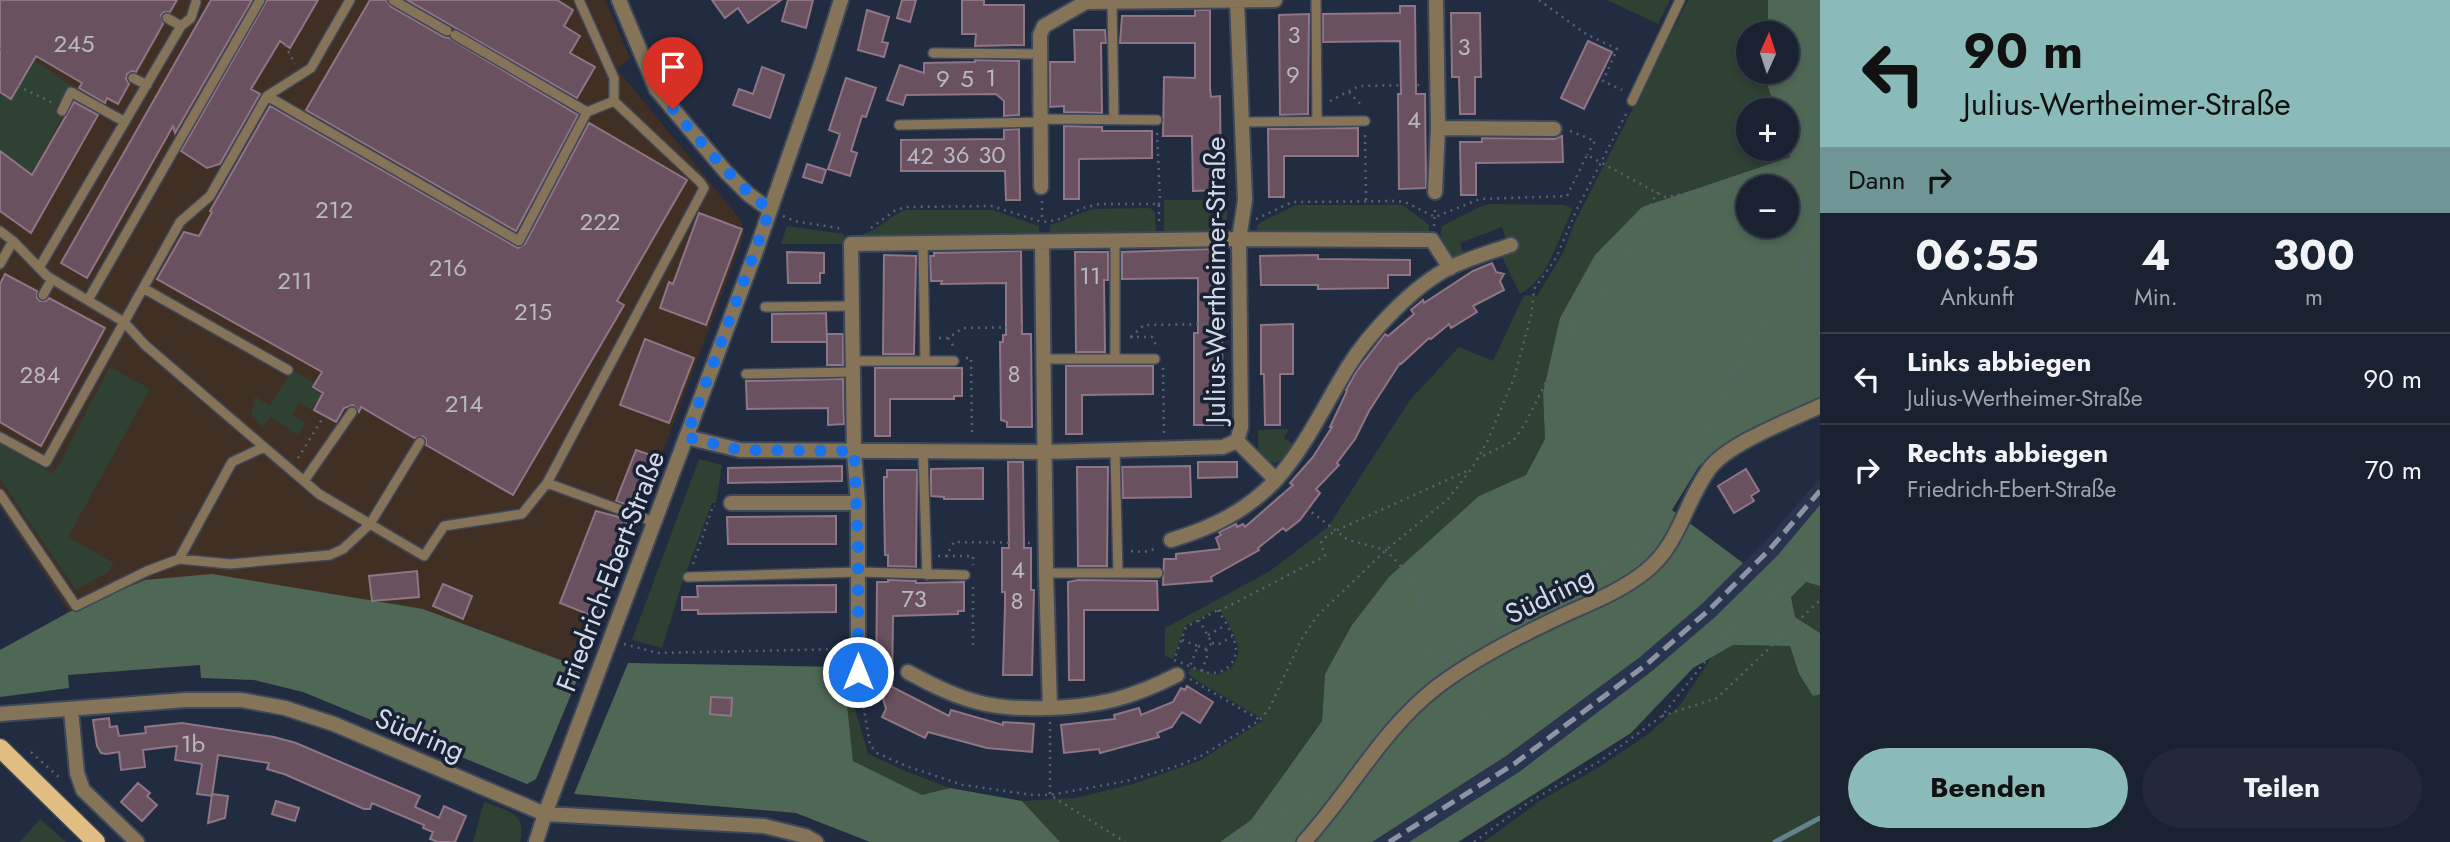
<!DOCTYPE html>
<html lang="de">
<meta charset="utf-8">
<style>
body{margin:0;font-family:Jost,sans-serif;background:#232938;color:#f1f3f6;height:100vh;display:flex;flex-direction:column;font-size:26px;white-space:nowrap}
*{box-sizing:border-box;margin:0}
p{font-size:23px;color:#9fa3ab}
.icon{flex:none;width:38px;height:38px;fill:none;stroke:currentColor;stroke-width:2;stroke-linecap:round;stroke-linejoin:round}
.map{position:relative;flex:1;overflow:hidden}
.details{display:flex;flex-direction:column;background:#1a2130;width:630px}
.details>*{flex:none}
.banner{background:#8bbbb9;color:#111;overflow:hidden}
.needle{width:46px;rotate:3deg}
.controls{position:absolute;left:1736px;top:21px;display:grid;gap:14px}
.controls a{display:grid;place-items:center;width:63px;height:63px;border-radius:50%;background:#1a2130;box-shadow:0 4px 10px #0003,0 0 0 2px #383e4c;font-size:35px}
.pin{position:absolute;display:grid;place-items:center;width:60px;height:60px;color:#fff;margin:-72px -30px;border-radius:50% 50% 50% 0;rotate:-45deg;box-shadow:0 0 7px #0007}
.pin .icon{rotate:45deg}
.me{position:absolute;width:77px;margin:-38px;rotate:0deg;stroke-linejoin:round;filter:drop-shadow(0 0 5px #0008)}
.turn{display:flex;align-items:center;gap:24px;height:147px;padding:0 28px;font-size:32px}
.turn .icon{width:91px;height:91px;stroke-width:2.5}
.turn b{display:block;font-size:49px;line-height:60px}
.then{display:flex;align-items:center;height:66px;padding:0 28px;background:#0003;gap:14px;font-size:26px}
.eta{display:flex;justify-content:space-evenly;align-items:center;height:119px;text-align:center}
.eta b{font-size:42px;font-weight:700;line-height:49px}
.cta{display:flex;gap:14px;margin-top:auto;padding:14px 28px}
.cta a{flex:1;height:80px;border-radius:42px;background:#8bbbb9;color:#111;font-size:28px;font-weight:700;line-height:80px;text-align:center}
.cta a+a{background:#232938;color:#f1f3f6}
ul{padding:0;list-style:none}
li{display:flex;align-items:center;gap:21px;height:91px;padding:0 28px;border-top:2px solid #383e4c}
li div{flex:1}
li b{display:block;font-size:26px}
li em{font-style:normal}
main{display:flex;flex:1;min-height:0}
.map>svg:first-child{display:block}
.built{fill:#29354e}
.industrial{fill:#403024}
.green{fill:#2e4133}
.forest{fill:#4f6855;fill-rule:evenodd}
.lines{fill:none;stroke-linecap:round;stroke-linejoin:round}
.stream{stroke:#62838e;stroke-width:5}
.building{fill:#69515f;stroke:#8f7585;stroke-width:2}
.service-casing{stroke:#3e485b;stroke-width:12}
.minor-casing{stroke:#3e485b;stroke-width:18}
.primary-casing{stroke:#3e485b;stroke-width:21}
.path{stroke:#596274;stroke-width:2.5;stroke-dasharray:2 5;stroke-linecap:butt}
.service{stroke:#867459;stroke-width:9}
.minor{stroke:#867459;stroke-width:14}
.primary{stroke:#e1bd82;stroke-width:18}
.rail{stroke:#8d95a5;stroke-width:5;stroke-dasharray:14 7;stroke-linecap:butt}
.route{stroke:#1a73e8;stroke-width:12;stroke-dasharray:0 21.6}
.labels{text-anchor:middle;stroke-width:7;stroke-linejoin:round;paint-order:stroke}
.number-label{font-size:24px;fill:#b8b8c5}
.street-label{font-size:28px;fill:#d3dae7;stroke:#192235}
</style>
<main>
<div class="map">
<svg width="1820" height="842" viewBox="0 0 1820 842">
<rect width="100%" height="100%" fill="#222c40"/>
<path class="built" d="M1820,478V505L1777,556L1715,617L1652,671L1519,772L1409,842H1372L1506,756L1640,657L1703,603L1764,543Z"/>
<path class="industrial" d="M0,0H605L630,58L617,69L740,219L744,235L582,668L423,609L145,580L69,612L0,508Z"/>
<path class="green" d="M1607,0H1670L1658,24Z
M1688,0H1768V33H1748V72H1768V87L1776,110H1748V149H1787V145L1791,157L1642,207L1543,393L1545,439L1526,475L1479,496L1325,673L1322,720L1251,820L1220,842H1060L1022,801L1075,798L1133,784L1199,761L1264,720L1193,678L1188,673L1191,668L1218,675C1255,660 1232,631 1219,608L1185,626L1173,659L1165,656V628L1270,571L1328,527L1410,400L1459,347L1493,361L1524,295L1537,296L1563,253L1574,224Z
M24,53L70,85L55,110L63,115L26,185L0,151V92L10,99Z
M1164,200H1227V237H1164Z
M1490,204L1565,205L1573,209C1557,239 1551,276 1520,294L1502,257L1518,251L1512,237L1506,239L1502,227L1460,243L1464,255L1456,257C1445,252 1438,238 1442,226L1480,207Z
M1296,205H1403L1429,225V233L1257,236V226L1261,222Z
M1150,208L1155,212L1156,237H1050V225C1065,221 1078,213 1093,209Z
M905,210H992L1039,226V237H864V234C880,229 889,216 905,210Z
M787,226L844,234L845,244H781Z
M110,367L150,389L68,537L114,563L108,572L76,590L0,479V444L54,474Z
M292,370L315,383L312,388L322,394L312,410L299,403L292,415L305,423L298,435L270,416L262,428L251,413L255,397L270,406Z
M1289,429L1284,438L1295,446L1287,457L1275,463L1267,460L1258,451V430Z
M699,459L722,465L716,503H712L682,583L662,648L632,640Z
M1806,582L1820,586V633L1795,617L1791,596Z
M1733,645L1790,646L1799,675L1813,695L1820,694V842H1484L1541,800L1596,769L1647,735L1680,705L1712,657Z
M843,667L868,754L905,771L950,788L922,795L853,761Z
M484,802C507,811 528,812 520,842H473Z
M40,819L66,842H20Z"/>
<path class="forest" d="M1768,0H1820V397L1720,448L1699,466L1672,510L1743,563L1703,603L1640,657L1506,756L1372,842H1220L1251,820L1322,721L1325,674L1352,625L1389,577L1479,496L1526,475L1545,439L1543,393L1560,318L1595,255L1642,207L1790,157L1787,145V110H1776L1768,87V72H1787V33H1768ZM1748,187H1787V226H1748Z
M1820,505V586L1806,582L1791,597L1795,617L1820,633V694L1813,696L1799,674L1790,646L1733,645L1693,668L1631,733L1458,842H1409L1519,772L1652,671L1715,617L1777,556Z
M212,574L423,609L582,668L536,779L527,784L303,692L254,680L201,678L200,665L68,675L69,688L0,697V650L69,612L145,580Z
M628,663L843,667L853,761L922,795L950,788L1022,801L1060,842H870L796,813L574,794Z"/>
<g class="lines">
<path class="stream" d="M1775,842L1820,818"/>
</g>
<path class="building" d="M0,0H177L170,12H164L161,15L163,24L136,72L132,71L127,74L126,79L129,84L118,104L107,98L105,103L79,88L82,83L36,56L11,99L0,92Z
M211,0H252L175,133L173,126L87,278L61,263Z
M267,0H318L290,48L280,41L251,89L260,94L220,164L207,168L181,151Z
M370,0H386L390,6L444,37L449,38L578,115L516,231L306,110Z
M407,0H557L573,10L564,26L580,36L570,53L595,67L577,98Z
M712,0H781L748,23L738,8L725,18Z
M788,0H813L806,28L782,21Z
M902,0H916L910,22L897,18Z
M962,0H984V5H1024V45L975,46L976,34H962Z
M1400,6H1415L1416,94H1425L1426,188L1399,189L1398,94H1401L1400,41L1323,42V14L1400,13Z
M867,10L889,17L882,42L888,43L884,57L858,50Z
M1195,10H1210V89L1211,97L1220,96L1221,190L1193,191L1192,136H1163L1164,77L1195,78V43H1120L1122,16H1195Z
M1451,13H1480L1481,77H1475V114H1460L1459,77H1452Z
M1309,14L1308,114L1280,115L1279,15Z
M1074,30H1105L1106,43H1101L1102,113L1064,112V106L1050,107V62H1075Z
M1588,41L1612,52L1584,109L1561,98Z
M975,60L1019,61V115L1004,116V101L996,94L906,95L903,105L887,100L900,65L924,73V63L975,62Z
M762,67L784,75L770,118L733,105L739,89L753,94Z
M846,78L876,88L866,117L862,116L851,151L857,153L850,176L828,169L840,134L829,130Z
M74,102L98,115L31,233L0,211V151L32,175Z
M270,106L518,248L525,244L589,123L687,180L617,301L624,305L513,495L426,445V439L423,436L414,438L361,407L359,412L353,405L344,408L336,422L314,410L323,393L313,387L322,372L157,279L184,232L199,236L212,212L210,211Z
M1064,126L1102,127V131H1152V158L1079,159V199H1064Z
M1358,128V156H1284V197H1269L1268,129Z
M1019,129L1020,200H1006L1005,171H901V140L1004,139V130Z
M1562,136L1563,162L1476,163V195H1461L1460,142H1482V138L1554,139Z
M807,164L826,170L822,183L803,177Z
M699,213L742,229L706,325L660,308L669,282L673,284Z
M1212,249L1213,333L1222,332L1223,425H1194V333H1198V278L1122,279V252Z
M1021,251L1022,334H1031L1032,427H1007V422L1001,420L1000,342H1003V335H1006V283L941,284L942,281H931L930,256H934V253Z
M787,252L824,253V273H820V283H788Z
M1075,252H1108V280H1104L1105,352H1076Z
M884,255L916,256L914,354H883Z
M1318,255V259L1410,260V275H1388V288L1318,289V285H1261L1260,256Z
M1492,263L1496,272L1504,274L1500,281L1504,290L1473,306L1477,312L1451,328L1449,324L1431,339L1429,338L1401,364L1400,363L1369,411L1355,439L1337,463L1339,465L1316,489L1320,493L1300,520L1286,531L1283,528L1258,548L1259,550L1211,577L1212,581L1163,585L1164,559H1176V554L1220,549L1216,538L1221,535L1219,532L1236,524L1237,527L1243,524L1245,527L1293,485L1290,483L1313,457L1332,427H1330L1347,391L1346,390L1356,372L1385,334L1388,336L1414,314L1411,310L1423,300L1424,303L1473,271Z
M5,274L37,291V298L40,301H46L49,298L105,328L41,446L0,422V284Z
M826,313L827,342H772V314Z
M1293,324V374H1280V425H1265L1264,374H1261V325Z
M827,334H843V365H827Z
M645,339L694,358L669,423L620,405Z
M1066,366H1153V394L1082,395V434H1066Z
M875,368H962V396H954V399H890V436H875Z
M843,379L844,424L828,425V408L747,409L746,381Z
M636,450L651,455L631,506L616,501Z
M1008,462H1023L1024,548H1031V590H1034L1032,675H1003L1005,605V592H1002V548H1009Z
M1198,462H1237V477L1198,478Z
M842,466V481L728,483V468Z
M1190,466L1191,497L1123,498L1122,467Z
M1077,467H1108L1107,566H1078Z
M983,468V499H944V497L931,496V469Z
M1746,469L1759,491L1751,496L1754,501L1734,513L1718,486Z
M887,470H917L916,567L888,566V555H885L884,501V477H887Z
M596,511L626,519L625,522L630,524L595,617L560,603Z
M836,516V544H728L727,517Z
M417,571L419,597L372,601L369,576Z
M888,580L916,581V583L964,582V611H958V614L893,616L892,687L949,716L951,710L1003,725V722L1034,724L1032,752L987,748L928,732L925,738L882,717L886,709L881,691H876L877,582H888Z
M1078,580L1157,581L1158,610H1084V680H1069L1068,582Z
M443,584L472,596L463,619L433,606Z
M836,585V612L698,614V610H682V597H698L697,586Z
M1187,686L1213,702L1200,723L1182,712L1172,727L1157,733L1159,737L1100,753L1099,749L1064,753L1061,725L1115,719L1114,715L1139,708L1141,715L1173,702L1181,688L1185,690Z
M711,697L732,698L731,716L710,714Z
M109,718L110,727L117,726L119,736L146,733L145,727L182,723L274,737L296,743L420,796L415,807L439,818L444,806L466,816L455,842H438L430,839L433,832L423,828L424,825L372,803L370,809H364L284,774L267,769L269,763L218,755L212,796L197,794L202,764L175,760L177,746L143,750L145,767L121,770L119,752L106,754L101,753L97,746L93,720Z
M138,783L150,793L147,796L157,805L142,821L121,802Z
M212,794L228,796L225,818L208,823Z
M276,801L299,808L295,821L272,814Z"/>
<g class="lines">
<g class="service-casing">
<path id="service" d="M393,0L447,31
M1316,0L1317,121
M1112,2L1114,120
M167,18L181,26
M455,35L587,112
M933,53L1040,54
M133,78L147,85
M267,96L519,241L587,112L614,101
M1632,101L1680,0
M62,111L71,92L125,122
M1040,119L1157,120
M1241,122L1365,121
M899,125L1040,122
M0,231L13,241L47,276L124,322L145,345L319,494L370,524L420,442
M1115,240V359
M923,244L925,361
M0,264L13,241
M39,268L181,26L191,18L196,2
M143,288L288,370
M43,295L52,279
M88,300L260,0
M765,307L852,306
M1043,359H1155
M853,361H954
M746,374L853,372
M0,437L46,462L180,222L210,196L267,96L311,68L350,0
M264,447L232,462L179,559L230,564L330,555L343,549L370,524L424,556L444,526L522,514L547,483L704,188L700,182L614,101V78L579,0
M1115,450L1118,573
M923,452L927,575
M304,481L352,412
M547,483L654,522
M0,494L76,606L147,571L179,559
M1046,573H1158
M688,577L859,572L965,575"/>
</g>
<g class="minor-casing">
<path id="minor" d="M619,0L656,89L725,171L748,194L770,210
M1438,128L1554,129
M1041,187L1040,35L1044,26L1086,2L1275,0
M1435,192L1438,128L1436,0
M1042,242L1046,573L1050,708
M686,437L740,450L1044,452L1223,447L1237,441L1241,427L1239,239L1245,200L1237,0
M1237,441L1276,480C1306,446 1324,406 1348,367C1369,333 1414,285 1451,267C1470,258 1491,252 1511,245
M731,503H858
M1171,540C1212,528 1246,511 1276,480
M858,672V503L854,451L851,244L1239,239L1432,240L1450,268
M908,672C930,684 953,696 977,702C1000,708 1023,709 1047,708C1097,707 1132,698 1177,675
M71,710L77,773L83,790L137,842
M0,714L186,700H241L285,708L334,724L545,814L764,826L805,836L816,842
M536,842L545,814L757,248L821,64L841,0
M1304,842C1351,791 1382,729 1438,686C1473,660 1513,639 1553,620C1584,605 1619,593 1646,571C1680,544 1685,501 1710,468C1729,443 1791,420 1820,406"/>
</g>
<g class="primary-casing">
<path id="primary" d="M0,748L96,842"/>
</g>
<path class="path" d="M1539,0L1586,34L1617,49L1603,81L1622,90
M285,45L295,64
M0,48L18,58
M18,86L53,103
M1349,92L1363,107
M1330,101L1359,86L1421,85
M1570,131L1595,141L1587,155
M1157,133L1160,199L1159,204H1164
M1365,135L1366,201
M1042,201V222
M783,216L794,221L844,229
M1256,219L1292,202L1398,201L1407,203L1435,217L1480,199L1567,196L1587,155L1665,197L1820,172
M1434,226L1435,209
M871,228L894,211L905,207L992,206L1042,222L1057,220L1083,208L1099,204H1159V226
M1130,337H1152L1157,347
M1131,337L1144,325L1224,324
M939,338H948L963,328L1027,327
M948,338L954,347
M966,358H971L972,435
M1163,368L1164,435
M298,458L324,416
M1477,459L1513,441L1525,424L1581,312L1614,279L1657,192
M1692,465L1748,341L1792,292L1820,226
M1284,491L1348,540L1386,550L1408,574L1420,591L1429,652L1434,669
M1131,551L1144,552L1158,548
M938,556H946L954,542L1032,543
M946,556H973V565
M693,564L713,506H715
M1218,610C1227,625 1245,649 1230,665C1225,671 1218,673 1210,673C1198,671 1186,664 1174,660L1186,627Z
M1219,611L1325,556L1321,543L1323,539L1335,531L1469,470
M1208,635L1226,625
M1182,640L1198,646L1190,666
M1212,643L1219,644L1232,637
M624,644L658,653L844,649
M973,645V586
M1198,646L1206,649L1212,643L1199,620
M1441,663L1463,640L1640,546L1662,522L1668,511
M1202,671L1208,653L1206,649
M872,673H894
M1190,679L1260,720
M1473,679L1479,709L1498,740
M860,686L870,745L877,753L906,766L963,785L1033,795H1050L1127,781L1180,765L1201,756L1260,720L1270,707L1301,640L1317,616L1386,550L1448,499L1472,468L1487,442L1514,378L1531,316L1534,289L1556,258L1577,209L1626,114
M1662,716L1717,698L1820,600
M1050,722V795L1125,842
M31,752L62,780
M1240,842L1317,792L1345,764
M1474,842L1529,802L1600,761L1662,716L1730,630L1813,563L1820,554"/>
<use href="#service" class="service"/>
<use href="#minor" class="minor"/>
<use href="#primary" class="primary"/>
<path class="rail" d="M1389,842L1514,764L1647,664L1710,609L1770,549L1820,491"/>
</g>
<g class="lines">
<path class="route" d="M673,109C704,146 732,181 770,210L686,437L740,450L854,451L858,549V672"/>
</g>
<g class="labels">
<g class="number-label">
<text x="1294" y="43">3</text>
<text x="74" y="52">245</text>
<text x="1464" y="55">3</text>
<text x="1293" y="83">9</text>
<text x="991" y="86">1</text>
<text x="943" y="87">9</text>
<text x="967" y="87">5</text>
<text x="1414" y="128">4</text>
<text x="956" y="163">36</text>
<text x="992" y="163">30</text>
<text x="920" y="164">42</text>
<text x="334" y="218">212</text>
<text x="600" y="230">222</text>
<text x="448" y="276">216</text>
<text x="1090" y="284">11</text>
<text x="295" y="289">211</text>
<text x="533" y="320">215</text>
<text x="1014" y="382">8</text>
<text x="40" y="383">284</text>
<text x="464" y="412">214</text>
<text x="1018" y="578">4</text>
<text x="914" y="607">73</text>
<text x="1017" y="609">8</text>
<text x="193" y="752">1b</text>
</g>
<g class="street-label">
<text transform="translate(1215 280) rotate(-90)" y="10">Julius-Wertheimer-Straße</text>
<text transform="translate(610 571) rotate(-69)" y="10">Friedrich-Ebert-Straße</text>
<text transform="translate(1549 595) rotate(-26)" y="10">Südring</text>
<text transform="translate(420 734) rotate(23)" y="10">Südring</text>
</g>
</g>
</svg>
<div class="controls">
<a><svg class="needle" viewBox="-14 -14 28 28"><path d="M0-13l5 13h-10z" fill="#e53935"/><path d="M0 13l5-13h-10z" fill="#9fa3ab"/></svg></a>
<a>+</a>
<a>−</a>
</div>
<div class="pin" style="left:673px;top:109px;background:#d93025"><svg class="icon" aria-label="arrive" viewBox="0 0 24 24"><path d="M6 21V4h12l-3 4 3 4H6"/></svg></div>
<svg class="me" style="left:858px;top:672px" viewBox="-20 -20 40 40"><circle r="17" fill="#1a73e8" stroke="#fff" stroke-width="3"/><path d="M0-11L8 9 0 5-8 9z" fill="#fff"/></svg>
</div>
<section class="details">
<div class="banner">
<div class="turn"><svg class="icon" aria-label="left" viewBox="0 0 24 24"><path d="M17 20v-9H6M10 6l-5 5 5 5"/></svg><div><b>90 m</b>Julius-Wertheimer-Straße</div></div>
<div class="then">Dann<svg class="icon" aria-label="right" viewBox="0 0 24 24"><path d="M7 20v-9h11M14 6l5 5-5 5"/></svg></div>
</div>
<div class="eta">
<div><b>06:55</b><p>Ankunft</p></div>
<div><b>4</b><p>Min.</p></div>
<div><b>300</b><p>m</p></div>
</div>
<ul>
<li><svg class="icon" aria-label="left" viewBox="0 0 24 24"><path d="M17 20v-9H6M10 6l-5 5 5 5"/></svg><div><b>Links abbiegen</b><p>Julius-Wertheimer-Straße</p></div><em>90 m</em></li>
<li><svg class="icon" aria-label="right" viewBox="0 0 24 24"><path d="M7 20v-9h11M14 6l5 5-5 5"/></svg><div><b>Rechts abbiegen</b><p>Friedrich-Ebert-Straße</p></div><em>70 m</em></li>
</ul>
<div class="cta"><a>Beenden</a><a>Teilen</a></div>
</section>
</main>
